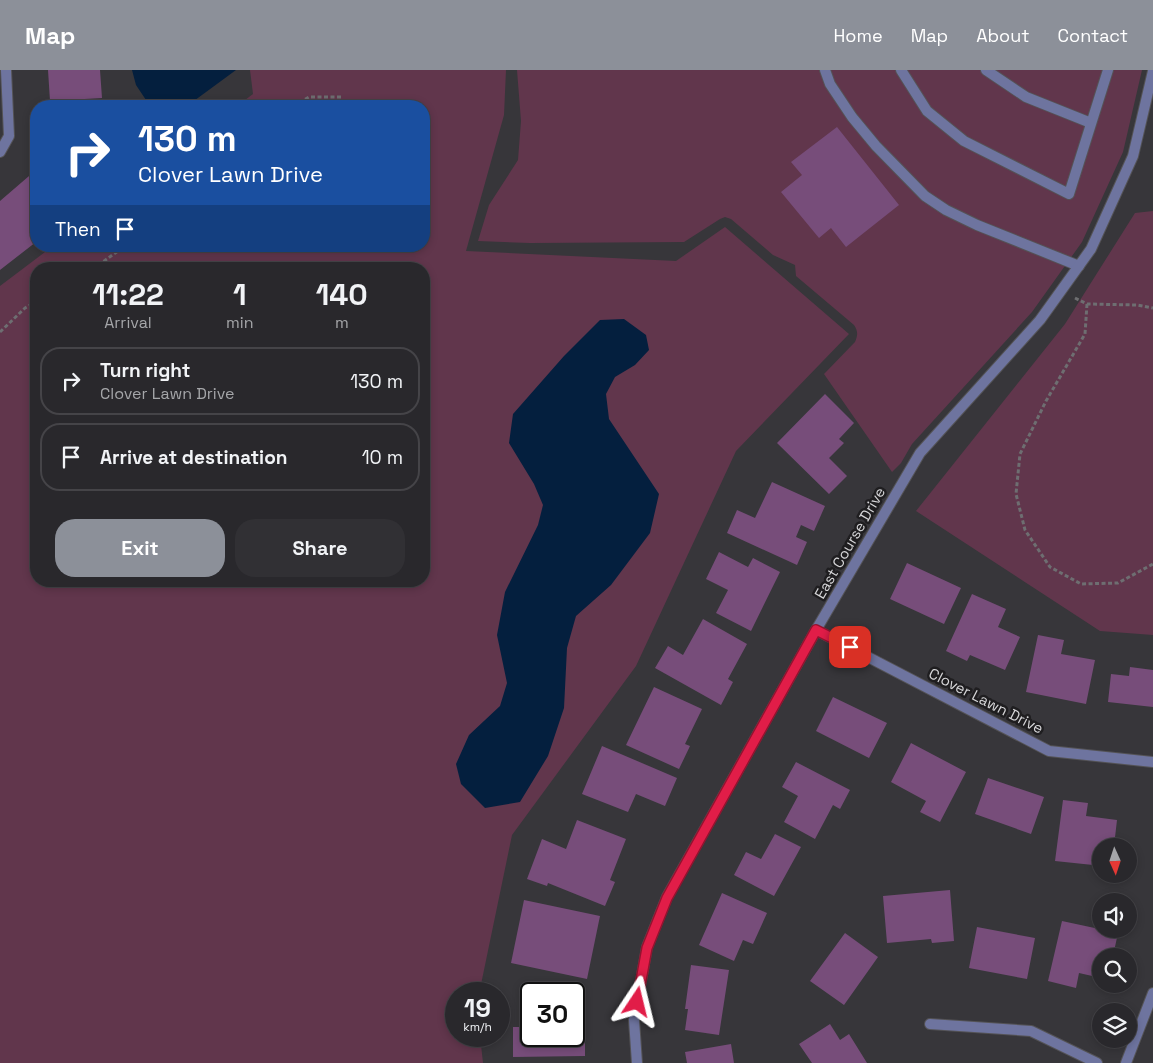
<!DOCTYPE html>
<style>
body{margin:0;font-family:"Space Grotesk",sans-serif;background:#313034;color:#f1f3f6;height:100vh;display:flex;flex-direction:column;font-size:19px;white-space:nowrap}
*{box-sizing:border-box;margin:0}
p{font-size:16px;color:#a5a6a9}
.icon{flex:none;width:28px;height:28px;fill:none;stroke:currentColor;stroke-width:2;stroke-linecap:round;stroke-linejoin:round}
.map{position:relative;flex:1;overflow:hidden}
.panel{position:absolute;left:30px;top:192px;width:400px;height:325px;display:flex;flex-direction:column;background:#29282c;border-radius:20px;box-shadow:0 2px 8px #0003,0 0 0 1px #454448}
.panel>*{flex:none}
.top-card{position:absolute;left:30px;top:30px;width:400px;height:152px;border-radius:20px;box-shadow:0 2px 8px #0003,0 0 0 1px #454448;background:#1a4fa0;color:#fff;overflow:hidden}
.needle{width:32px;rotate:177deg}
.controls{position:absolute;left:1092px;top:768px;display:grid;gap:10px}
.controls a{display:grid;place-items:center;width:45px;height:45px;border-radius:50%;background:#29282c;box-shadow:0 2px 8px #0003,0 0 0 1px #454448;font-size:25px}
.speed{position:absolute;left:445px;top:912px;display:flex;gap:10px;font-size:25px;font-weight:700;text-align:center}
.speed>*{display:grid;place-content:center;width:65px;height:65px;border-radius:50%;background:#29282c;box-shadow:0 2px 8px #0003,0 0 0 1px #454448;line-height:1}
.speed small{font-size:12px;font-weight:400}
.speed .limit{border:2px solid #111;border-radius:8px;background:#fff;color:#111}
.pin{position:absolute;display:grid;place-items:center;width:42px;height:42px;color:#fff;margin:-21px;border-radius:10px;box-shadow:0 2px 8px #0006}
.me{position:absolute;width:55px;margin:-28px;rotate:10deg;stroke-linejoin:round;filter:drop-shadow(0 0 4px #0008)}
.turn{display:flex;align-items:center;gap:18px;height:105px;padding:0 25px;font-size:22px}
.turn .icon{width:65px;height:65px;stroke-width:2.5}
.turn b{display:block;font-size:35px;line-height:42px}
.then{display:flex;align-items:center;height:48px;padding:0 25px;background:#0003;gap:10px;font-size:19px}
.eta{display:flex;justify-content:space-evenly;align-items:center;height:85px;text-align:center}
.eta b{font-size:30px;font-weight:600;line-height:35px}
.action{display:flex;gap:10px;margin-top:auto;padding:10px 25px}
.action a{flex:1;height:58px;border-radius:20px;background:#8c9099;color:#fff;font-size:20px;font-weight:600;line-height:58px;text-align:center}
.action a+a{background:#313034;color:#f1f3f6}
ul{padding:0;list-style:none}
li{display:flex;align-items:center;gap:15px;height:68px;margin:0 10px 8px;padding:0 15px;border:2px solid #454448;border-radius:20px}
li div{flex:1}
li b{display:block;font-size:19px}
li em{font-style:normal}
header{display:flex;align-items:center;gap:30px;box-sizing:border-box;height:70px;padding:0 25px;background:#8c9099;color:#fff}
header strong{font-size:24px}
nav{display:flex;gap:28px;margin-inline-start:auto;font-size:18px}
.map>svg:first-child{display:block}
.green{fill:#61364c;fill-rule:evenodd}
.water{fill:#041f3e}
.building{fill:#774d7a}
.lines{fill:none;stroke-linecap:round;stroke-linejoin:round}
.lane-casing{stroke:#545356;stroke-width:12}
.street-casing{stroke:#545356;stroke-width:12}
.path{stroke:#6e6e71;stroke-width:3;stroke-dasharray:4 2.5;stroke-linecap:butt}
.lane{stroke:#6e749f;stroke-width:10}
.street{stroke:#6e749f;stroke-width:10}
.route-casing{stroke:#92132f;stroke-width:12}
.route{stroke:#e11d48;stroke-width:9}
.labels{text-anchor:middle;stroke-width:5;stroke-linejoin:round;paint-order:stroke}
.street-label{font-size:15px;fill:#d6d6d8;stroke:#1f1e20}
</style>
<header>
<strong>Map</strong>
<nav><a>Home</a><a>Map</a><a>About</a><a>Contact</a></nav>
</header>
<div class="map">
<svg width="1153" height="993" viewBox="0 0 1153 993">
<rect width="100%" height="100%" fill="#37363a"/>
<path class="green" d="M250,0H506L504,45L466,181L676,191L725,157L849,264L736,381L636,596L512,765L479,924H456V966H480L483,993H0V216L53,176H424V36H237L253,24ZM36,199H424V511H36Z
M517,0H1142L1123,82L1082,172L1032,242L912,374L901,393L892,402L824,304L855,272C858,265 858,261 854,255L796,206L795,195L773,185L731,149L725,147L720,149L684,172L530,173L478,171L489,135L518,90L521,51Z
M1153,141V565L1100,561L916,441L1065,254L1135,143Z"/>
<path class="water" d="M132,0H236L187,36H150L136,15Z
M624,249L646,265L649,280L635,295L615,307L606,324L609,349L659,424L650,463L611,515L576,546L567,578L564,638L548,686L520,732L485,738L461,714L456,694L469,665L500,636L507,613L497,565L505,522L538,455L543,435L534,414L509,373L513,344L564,286L600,250Z"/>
<path class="building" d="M48,0H100L102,28L50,31Z
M837,57L899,135L846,177L831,158L819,168L781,122L802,105L791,92Z
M36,100V172L0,200V131Z
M825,324L854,353L839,369L844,373L829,388L847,406L829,424L777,373Z
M772,412L825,436L814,461L801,455L796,467L807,472L797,495L727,463L737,440L755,448Z
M719,482L748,497L753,488L780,502L751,561L716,543L728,520L706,509Z
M907,493L961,518L944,554L890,529Z
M972,524L1006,539L998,557L1020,567L1005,600L970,585L967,591L946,581Z
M703,549L747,574L728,609L733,612L721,635L655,598L668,576L683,585Z
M1038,565L1064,570L1061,584L1095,590L1086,634L1026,622Z
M1130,597L1153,600V637L1108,632L1111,604L1129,606Z
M654,617L702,639L685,674L690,676L679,699L626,675Z
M833,627L887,653L869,688L816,661Z
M911,673L966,702L940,752L920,742L926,731L891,712Z
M602,676L677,708L665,736L636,724L628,742L582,724Z
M796,692L850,720L840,739L833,735L815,769L784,752L798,726L782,717Z
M988,708L1044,727L1031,764L975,744Z
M1063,730L1088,733L1086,746L1117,750L1114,776H1101V789L1094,788L1093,795L1055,791Z
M577,750L626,769L610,810L615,812L605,836L548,813L547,816L527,809L542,769L566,779Z
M775,764L801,777L774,826L734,805L746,782L761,789Z
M950,820L954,871L932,873L931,869L887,873L883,826Z
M722,823L767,843L753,874L743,870L734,891L699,875Z
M524,830L600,846L587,909L511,893Z
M1062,851L1118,863L1113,886H1101V908L1079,903L1076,918L1048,911Z
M977,857L1035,868L1027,909L969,898Z
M845,863L878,887L844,935L810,911Z
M691,895L729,900L719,965L685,960L688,939H685Z
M830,954L840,970L849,964L867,993H812L799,974Z
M513,957H531V966H574V961H585V986L513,987Z
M731,974L734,993H687L685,982Z"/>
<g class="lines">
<g class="lane-casing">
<path id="lane" d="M825,0L830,14L852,47L876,76L925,126L946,140L977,155L1079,196
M901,0L927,41L964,71L1069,124L1108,0
M986,0L1026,27L1091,53"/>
</g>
<g class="street-casing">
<path id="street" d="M0,82L9,66L6,0
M816,560L1049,681L1153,692
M930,954L1031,961L1097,993
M637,993L634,950L647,877L667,827L816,560L920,383L1040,250L1091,179L1133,86L1153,1
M1126,993L1153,923"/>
</g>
<path class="path" d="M294,36L309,27H341
M93,199L125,176
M1075,228L1087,234L1137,235L1153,238
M1087,234L1085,264L1046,331L1020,384L1016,424L1025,460L1050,497L1081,514L1118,513L1153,494
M0,262L25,238L36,232"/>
<use href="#lane" class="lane"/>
<use href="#street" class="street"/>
</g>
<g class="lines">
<g class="route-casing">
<path id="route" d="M637,932L647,878L667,828L816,560L850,577"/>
</g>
<use href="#route" class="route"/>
</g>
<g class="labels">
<g class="street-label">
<text transform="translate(850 473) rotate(-60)" y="5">East Course Drive</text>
<text transform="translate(986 631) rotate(27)" y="5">Clover Lawn Drive</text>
</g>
</g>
</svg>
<div class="controls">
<a><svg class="needle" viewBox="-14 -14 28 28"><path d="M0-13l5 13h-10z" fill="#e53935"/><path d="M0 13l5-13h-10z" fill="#a5a6a9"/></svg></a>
<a><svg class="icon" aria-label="sound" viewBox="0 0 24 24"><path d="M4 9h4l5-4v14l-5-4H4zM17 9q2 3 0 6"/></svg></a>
<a><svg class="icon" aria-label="search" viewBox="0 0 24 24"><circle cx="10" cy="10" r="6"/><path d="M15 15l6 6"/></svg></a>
<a><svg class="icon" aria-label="layers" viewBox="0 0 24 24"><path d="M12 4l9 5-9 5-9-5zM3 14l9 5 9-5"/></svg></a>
</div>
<div class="speed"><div>19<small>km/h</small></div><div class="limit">30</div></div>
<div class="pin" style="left:850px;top:577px;background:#d93025"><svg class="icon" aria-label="arrive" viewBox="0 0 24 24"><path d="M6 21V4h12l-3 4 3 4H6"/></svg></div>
<svg class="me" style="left:637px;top:932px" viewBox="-20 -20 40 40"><path d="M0-17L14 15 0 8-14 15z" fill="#e11d48" stroke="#fff" stroke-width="4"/></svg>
<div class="top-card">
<div class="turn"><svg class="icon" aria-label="right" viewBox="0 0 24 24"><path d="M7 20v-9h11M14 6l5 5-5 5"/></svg><div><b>130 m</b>Clover Lawn Drive</div></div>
<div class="then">Then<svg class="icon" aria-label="arrive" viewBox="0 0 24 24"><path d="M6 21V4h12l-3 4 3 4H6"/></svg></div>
</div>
<section class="panel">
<div class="eta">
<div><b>11:22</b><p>Arrival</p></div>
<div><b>1</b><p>min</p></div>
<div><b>140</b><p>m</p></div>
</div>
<ul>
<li><svg class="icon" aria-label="right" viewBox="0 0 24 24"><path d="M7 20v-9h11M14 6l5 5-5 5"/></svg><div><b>Turn right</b><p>Clover Lawn Drive</p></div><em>130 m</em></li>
<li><svg class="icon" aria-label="arrive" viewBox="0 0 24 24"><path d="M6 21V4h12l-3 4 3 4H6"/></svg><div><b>Arrive at destination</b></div><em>10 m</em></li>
</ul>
<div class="action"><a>Exit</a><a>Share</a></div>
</section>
</div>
